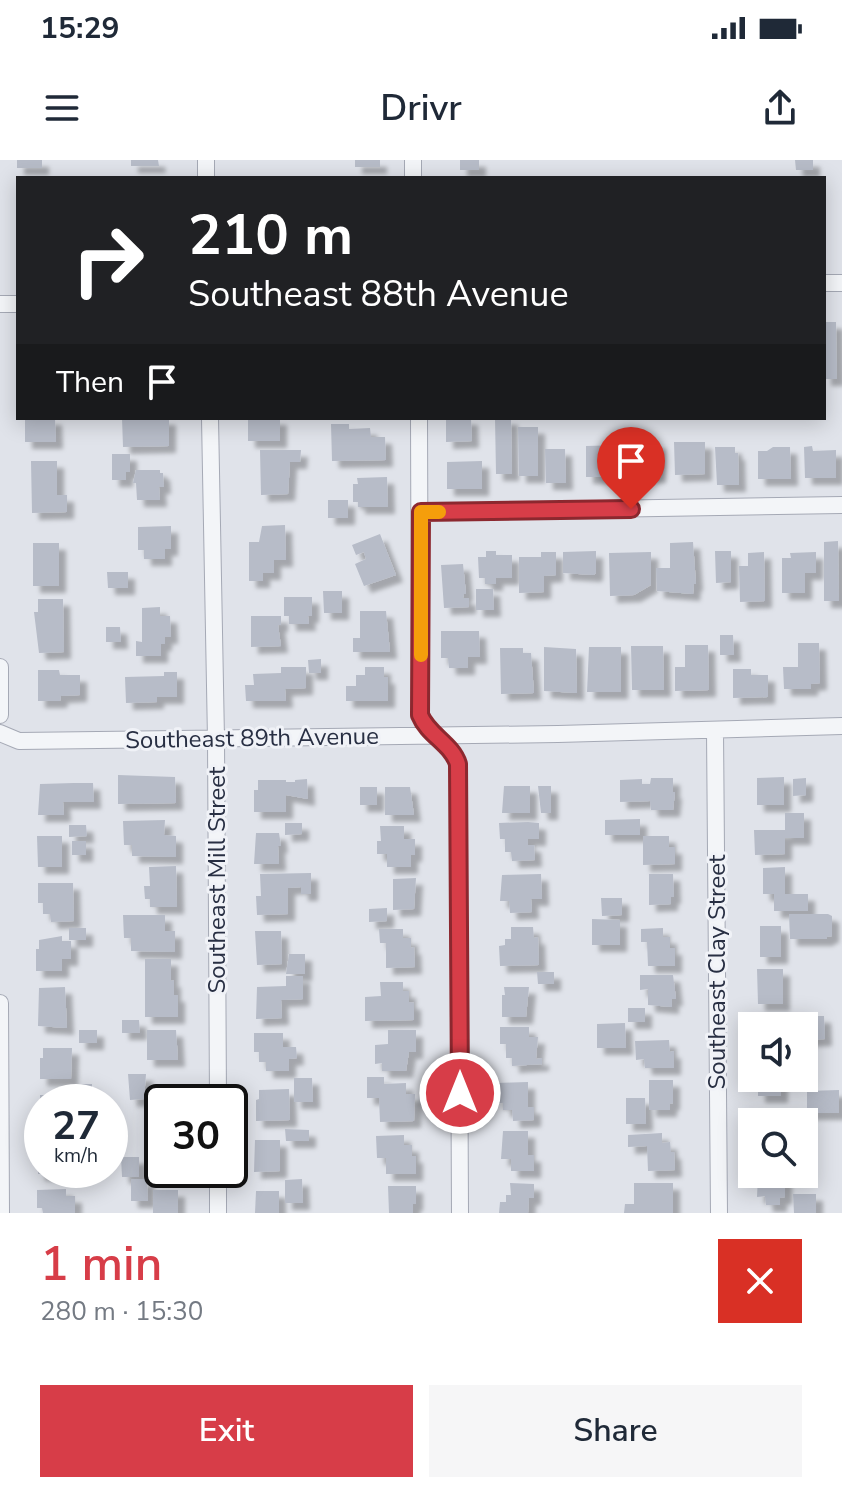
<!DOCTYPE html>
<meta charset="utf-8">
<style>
body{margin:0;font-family:"Nunito Sans",sans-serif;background:#f6f6f7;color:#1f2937;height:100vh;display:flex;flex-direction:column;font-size:30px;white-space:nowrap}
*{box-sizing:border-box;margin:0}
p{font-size:26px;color:#747a83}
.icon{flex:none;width:44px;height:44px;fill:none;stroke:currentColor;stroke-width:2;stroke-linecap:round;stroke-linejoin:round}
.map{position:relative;height:1053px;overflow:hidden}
.panel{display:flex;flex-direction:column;background:#fff;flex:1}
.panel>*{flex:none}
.guide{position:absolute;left:16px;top:16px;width:810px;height:244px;border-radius:0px;box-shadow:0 4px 20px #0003;background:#202124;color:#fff;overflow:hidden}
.fabs{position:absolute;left:738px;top:852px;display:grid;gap:16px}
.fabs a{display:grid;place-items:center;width:80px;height:80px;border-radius:0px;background:#fff;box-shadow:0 4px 20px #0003;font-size:40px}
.speed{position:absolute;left:24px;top:924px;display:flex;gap:16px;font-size:40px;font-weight:700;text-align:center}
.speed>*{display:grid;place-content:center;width:104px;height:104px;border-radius:50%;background:#fff;box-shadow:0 4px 20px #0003;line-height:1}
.speed small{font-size:20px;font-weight:400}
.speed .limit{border:4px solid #111;border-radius:12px;background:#fff;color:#111}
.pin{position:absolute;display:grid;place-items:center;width:68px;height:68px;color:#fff;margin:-82px -34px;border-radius:50% 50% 50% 0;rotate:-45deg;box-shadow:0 0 8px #0007}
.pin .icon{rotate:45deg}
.me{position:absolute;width:88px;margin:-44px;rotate:0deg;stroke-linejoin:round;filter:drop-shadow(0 0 6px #0008)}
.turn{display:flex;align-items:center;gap:28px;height:168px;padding:0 40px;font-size:36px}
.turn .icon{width:104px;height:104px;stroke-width:2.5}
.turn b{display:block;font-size:56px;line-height:68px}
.then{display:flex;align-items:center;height:76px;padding:0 40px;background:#0003;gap:16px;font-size:30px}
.round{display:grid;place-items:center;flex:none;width:84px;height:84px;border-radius:0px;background:#f6f6f7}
.overview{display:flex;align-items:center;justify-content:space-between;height:136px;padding:0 40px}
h1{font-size:48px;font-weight:600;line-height:60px;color:#d73d48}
.primary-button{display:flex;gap:16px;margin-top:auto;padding:16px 40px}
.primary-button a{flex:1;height:92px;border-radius:0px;background:#d73d48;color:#fff;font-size:32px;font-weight:600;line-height:92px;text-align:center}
.primary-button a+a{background:#f6f6f7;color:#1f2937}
.status{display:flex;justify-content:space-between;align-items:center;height:56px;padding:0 40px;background:#fff;direction:ltr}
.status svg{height:22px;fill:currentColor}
header{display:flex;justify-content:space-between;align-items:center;height:104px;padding:0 40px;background:#fff;font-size:36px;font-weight:600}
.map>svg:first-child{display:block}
.building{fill:#b7bcc8;filter:url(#shadow)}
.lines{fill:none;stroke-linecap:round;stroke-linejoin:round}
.street-casing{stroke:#a5a9b5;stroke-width:18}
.street{stroke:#f3f5f8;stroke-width:16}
.route-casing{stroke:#8c282f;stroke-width:20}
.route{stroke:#d73d48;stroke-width:14}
.slow{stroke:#f59e0b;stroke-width:14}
.labels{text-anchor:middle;stroke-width:6;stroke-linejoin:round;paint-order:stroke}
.street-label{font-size:24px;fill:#282f43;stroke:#f0f2f7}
</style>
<div class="status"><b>15:29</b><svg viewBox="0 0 49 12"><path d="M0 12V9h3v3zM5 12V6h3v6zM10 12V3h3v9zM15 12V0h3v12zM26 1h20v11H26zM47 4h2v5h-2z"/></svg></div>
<header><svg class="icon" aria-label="menu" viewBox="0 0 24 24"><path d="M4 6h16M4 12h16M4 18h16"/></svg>Drivr<svg class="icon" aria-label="share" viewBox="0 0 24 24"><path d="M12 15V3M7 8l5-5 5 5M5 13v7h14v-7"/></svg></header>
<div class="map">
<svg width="842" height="1053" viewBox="0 0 842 1053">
<defs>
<filter id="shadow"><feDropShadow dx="7" dy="7" stdDeviation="2" flood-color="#0004"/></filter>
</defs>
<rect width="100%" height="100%" fill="#e0e3ea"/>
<path class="building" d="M17,0H42V8H17Z
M131,0H158L159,6H131Z
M355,0H380V7H355Z
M460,0H479V10H460Z
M795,0H813V10H796Z
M824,162H836L837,219H824Z
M25,258H55L56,282H25Z
M122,258H169V286L123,287Z
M248,258H280V281H248Z
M446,258H471L472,281L446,282Z
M495,258H511L512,314H496Z
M331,264H349V269L370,268L371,277H385L386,300L332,301Z
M518,267H538V316H519Z
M659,282V316L628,317L627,290H649V283Z
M674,282H705V314L675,315Z
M619,285V317H586V286Z
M812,286L813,291L836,290V318H805L804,287Z
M715,287H735V293H738L739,325H717Z
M773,287H790L791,319H758V291H767Z
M545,289H565L566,323H546Z
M260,290H301L300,302H290L288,334L261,335Z
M112,294H130V312H126V320H112Z
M31,301H57V335H67V352L32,353Z
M482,301V329H447V302Z
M136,310H160V313H163L164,327H159L160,340H137L136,323H133Z
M387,317L388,347H358V342H353V324H358L357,318Z
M328,340H348V358H328Z
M285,365L286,400H274V413H263V421H249V382H259L262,366Z
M171,366V389H165V399H144V390H138V367Z
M380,374L396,415L364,426L355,404L366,399L364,392L356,395L352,385Z
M838,381L839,441H824V382Z
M693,382L696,424H694L693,434L657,431L656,408H670V383Z
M33,383H59V426H33Z
M486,391H496V395H512V418H496V424H485V418H479L478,397H486Z
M596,391V413L594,415L563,413V392Z
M715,391H731V422L716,423Z
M541,392H556V415L544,416V432L519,433V397H541Z
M651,392V425L634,435L610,436L609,393Z
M764,392L765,441L740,442L739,406H748V393Z
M816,392V413H805V433H782V398H791L790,393Z
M463,404L466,434H464L463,438H469V447L444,448L441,405Z
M107,412H128V428H108Z
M476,429H493L494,450H476Z
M323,431H342V453H324Z
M284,437H312V456H308L309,464H289V456H284Z
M38,439H63L64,492L39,493L34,452H38Z
M160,447V456H170L171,477H165V484H161V496H136V481L142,482V448Z
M360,451H386L390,492H353V478H360Z
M251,456H281V465H278L281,486L251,487Z
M106,467H120L121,482H106Z
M441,471H479L480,497H468V508H449L448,498H441Z
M720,475H733L734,495H720Z
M798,483H819L820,523L811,524V529H784L783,507H798Z
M685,485H708L709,530L675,531V507H685Z
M631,486H663L664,530H632Z
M544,487L576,489L577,533L544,531Z
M589,487H621V532H587Z
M500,488H523V493H531L534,533L501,534Z
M321,499V513H309L308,500Z
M281,507H306V528L285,529L286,541H246L245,525H254L253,514L281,513Z
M365,507H384V517H388V541H346V526H356V515H365Z
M733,509H751V515H768V537L733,538Z
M38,510H59L60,515H80V535L61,536L60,541H38Z
M164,512H177V537H157V542L126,543L125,517L164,516Z
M118,615L175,617L176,643L118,644Z
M784,617V645H757V618Z
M651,618H673V632H675L673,650H651L650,641L620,642V620L642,619V624H650Z
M806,618V635L793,636V619Z
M307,619L308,639L286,635V652H254V630H258V620H286V622H295V620Z
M74,623H93L94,642H63L64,655H38L40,624Z
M504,626H530V653H502Z
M538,626H551V653H541Z
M360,627H377V645H360Z
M385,627H410L414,655H385Z
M785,653H804V678H785V694L755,695L754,670H785Z
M640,659V675H605V660Z
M165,660L164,675L176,676V697L132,696V685H124L123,661Z
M528,662L539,663V679H528V685H534L535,700L512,701L511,692H505V679H500L499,663Z
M285,663H302V674L285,675Z
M69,665H86L87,676L69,677Z
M380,666H404V679H415V695H411V707H387V694H377V681H381Z
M256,673H279L281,686H278L279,704H254Z
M37,676H62V707H38Z
M643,676H669V687H675V704L643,705Z
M72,681H86V695H72Z
M176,706L177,747H150V739H145L144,726H150L149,707Z
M785,707V734H808V751H774V734H763V708Z
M311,713V734H301V727L288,728V754L257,755L256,736H261L260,714Z
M541,714L542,739H531L532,752L510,753L509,741H500L502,715Z
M649,714H673L674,737H671V744L649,745Z
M416,718L414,749L393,750V719Z
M38,723H73L74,761L51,762L50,754H43V743H38Z
M601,738H622V755L602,756Z
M387,748V761L369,762V749Z
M789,754H828L832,756V776L827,777V779H790Z
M123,755H165V771H175V792L131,791V778H124Z
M592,759L620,760V785H592Z
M760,766H781V797H760Z
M511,767H533L534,778L538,777L539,805L500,806L499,786L505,785V779H511Z
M69,768H86V780H69Z
M663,768V777H670V788H675V806H648L647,782H641V769Z
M379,769H403V778H411V788L414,787L415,807L386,808V783H380Z
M255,771H281L282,804L257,805Z
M62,776V781H71V799H62V811H36V789H39V780Z
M289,794H305V814H286Z
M145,799H171V821L174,820V835H178V857H145Z
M757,809H783V844H758Z
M537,812H554V824H538Z
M640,815H673L676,839H672V847L648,845V829L640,830Z
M286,816H303V839L281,840L282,858L256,859L257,827L286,826Z
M380,822H403V831H409V842L414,843V860L365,861V837L381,836Z
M65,827L67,868L38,866L39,828Z
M504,827H529L526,857H502V835H505Z
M628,848H645V862H628Z
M788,856H824L825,879L804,880V866H788Z
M122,860H139L140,873H122Z
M625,863L626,888H597V864Z
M500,867H529V877H538L536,899L542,898V904L512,906V898H506V884H500Z
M79,870H97V883H79Z
M147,870H176L178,900H147Z
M388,870H416V892H409L406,911H382V903L375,904V885L388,884Z
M254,873H283V887H296L297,898L289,899V911H266V902H259V892H254Z
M669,880L670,892L674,891V908H645L644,899L636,900L635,881Z
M43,888H72L71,919H40V898H43Z
M128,914H146L144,939L130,940Z
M367,917H384V924L406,923V934H415L414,961L380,962L379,938H367Z
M294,918H312L313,942H294Z
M758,918H781V936H758Z
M649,920H673V943L670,944V950H649Z
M528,922V947H534V960L513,961L512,950H503V943H496V923Z
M75,924H92V937H75Z
M174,927L178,942H162V958L153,959V929Z
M289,929L290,960L256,961V940L259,939V930Z
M839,930V953H807V931Z
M40,935H66V942H40Z
M626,938H645L646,964H626Z
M285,969L309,970V981H286Z
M503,971H528V995H534V1011H511V999H501Z
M662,973V983L670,982L671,992H674L675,1010L648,1011L647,986L628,987V975Z
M404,975V985H412V996H416V1014H386V998H377L376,976Z
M144,976H162V1006H144Z
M255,980H280V1011L254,1012Z
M38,997H42V1010H67V1014H38Z
M121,997H139V1017H122Z
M758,1014H785V1037L780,1038V1045H766L765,1036L757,1037Z
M131,1019H147L148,1041H131Z
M302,1019L303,1043H285V1020Z
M510,1023L534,1024V1038H529L528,1053H499L500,1042H506V1035H511Z
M634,1023H673V1053H624L625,1044H634Z
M388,1026H416V1044H413V1053H389Z
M66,1029V1036H75V1053H43L42,1048H37V1030Z
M153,1030H178V1053H153Z
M256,1031H279V1053H255Z
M793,1034H816V1053H794Z"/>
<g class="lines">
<g class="street-casing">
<path id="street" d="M206,0V18
M413,0V18
M824,123H842
M0,144H18
M210,258L216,579L218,942
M419,258L420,555C428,575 452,584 458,604L460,1053
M421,352L842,345
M0,507V555
M715,571L719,1053
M0,573L19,581L558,574L842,566
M0,843L1,1053
M218,1010V1053"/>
</g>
<use href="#street" class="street"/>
</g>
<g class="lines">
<g class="route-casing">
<path id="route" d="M460,933L458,604C452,584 428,575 420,555L421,352L631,349"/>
</g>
<use href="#route" class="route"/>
<path class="slow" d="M421,495V352H439"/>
</g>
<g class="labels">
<g class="street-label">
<text transform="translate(252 578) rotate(-1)" y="8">Southeast 89th Avenue</text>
<text transform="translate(217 720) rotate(-90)" y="8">Southeast Mill Street</text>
<text transform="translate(717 812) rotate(-90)" y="8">Southeast Clay Street</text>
</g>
</g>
</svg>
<div class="fabs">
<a><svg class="icon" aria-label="sound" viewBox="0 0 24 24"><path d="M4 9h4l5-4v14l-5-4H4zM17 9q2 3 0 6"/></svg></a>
<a><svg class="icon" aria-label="search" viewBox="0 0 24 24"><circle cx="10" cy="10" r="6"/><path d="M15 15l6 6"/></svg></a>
</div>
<div class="speed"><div>27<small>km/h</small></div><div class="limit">30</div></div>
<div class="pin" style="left:631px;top:349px;background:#d93025"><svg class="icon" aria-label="arrive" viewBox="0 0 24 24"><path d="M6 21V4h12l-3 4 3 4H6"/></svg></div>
<svg class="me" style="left:460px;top:933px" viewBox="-20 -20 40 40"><circle r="17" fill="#d73d48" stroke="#fff" stroke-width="3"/><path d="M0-11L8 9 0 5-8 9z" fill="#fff"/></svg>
<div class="guide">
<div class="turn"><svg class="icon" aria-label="right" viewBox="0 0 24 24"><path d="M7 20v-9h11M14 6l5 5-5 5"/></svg><div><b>210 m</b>Southeast 88th Avenue</div></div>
<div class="then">Then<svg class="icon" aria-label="arrive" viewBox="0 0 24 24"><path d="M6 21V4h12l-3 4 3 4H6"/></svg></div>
</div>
</div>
<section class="panel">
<div class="overview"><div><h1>1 min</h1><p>280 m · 15:30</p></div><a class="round" style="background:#d93025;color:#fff"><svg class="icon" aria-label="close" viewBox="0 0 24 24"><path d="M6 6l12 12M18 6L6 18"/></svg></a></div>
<div class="primary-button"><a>Exit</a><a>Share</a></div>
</section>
